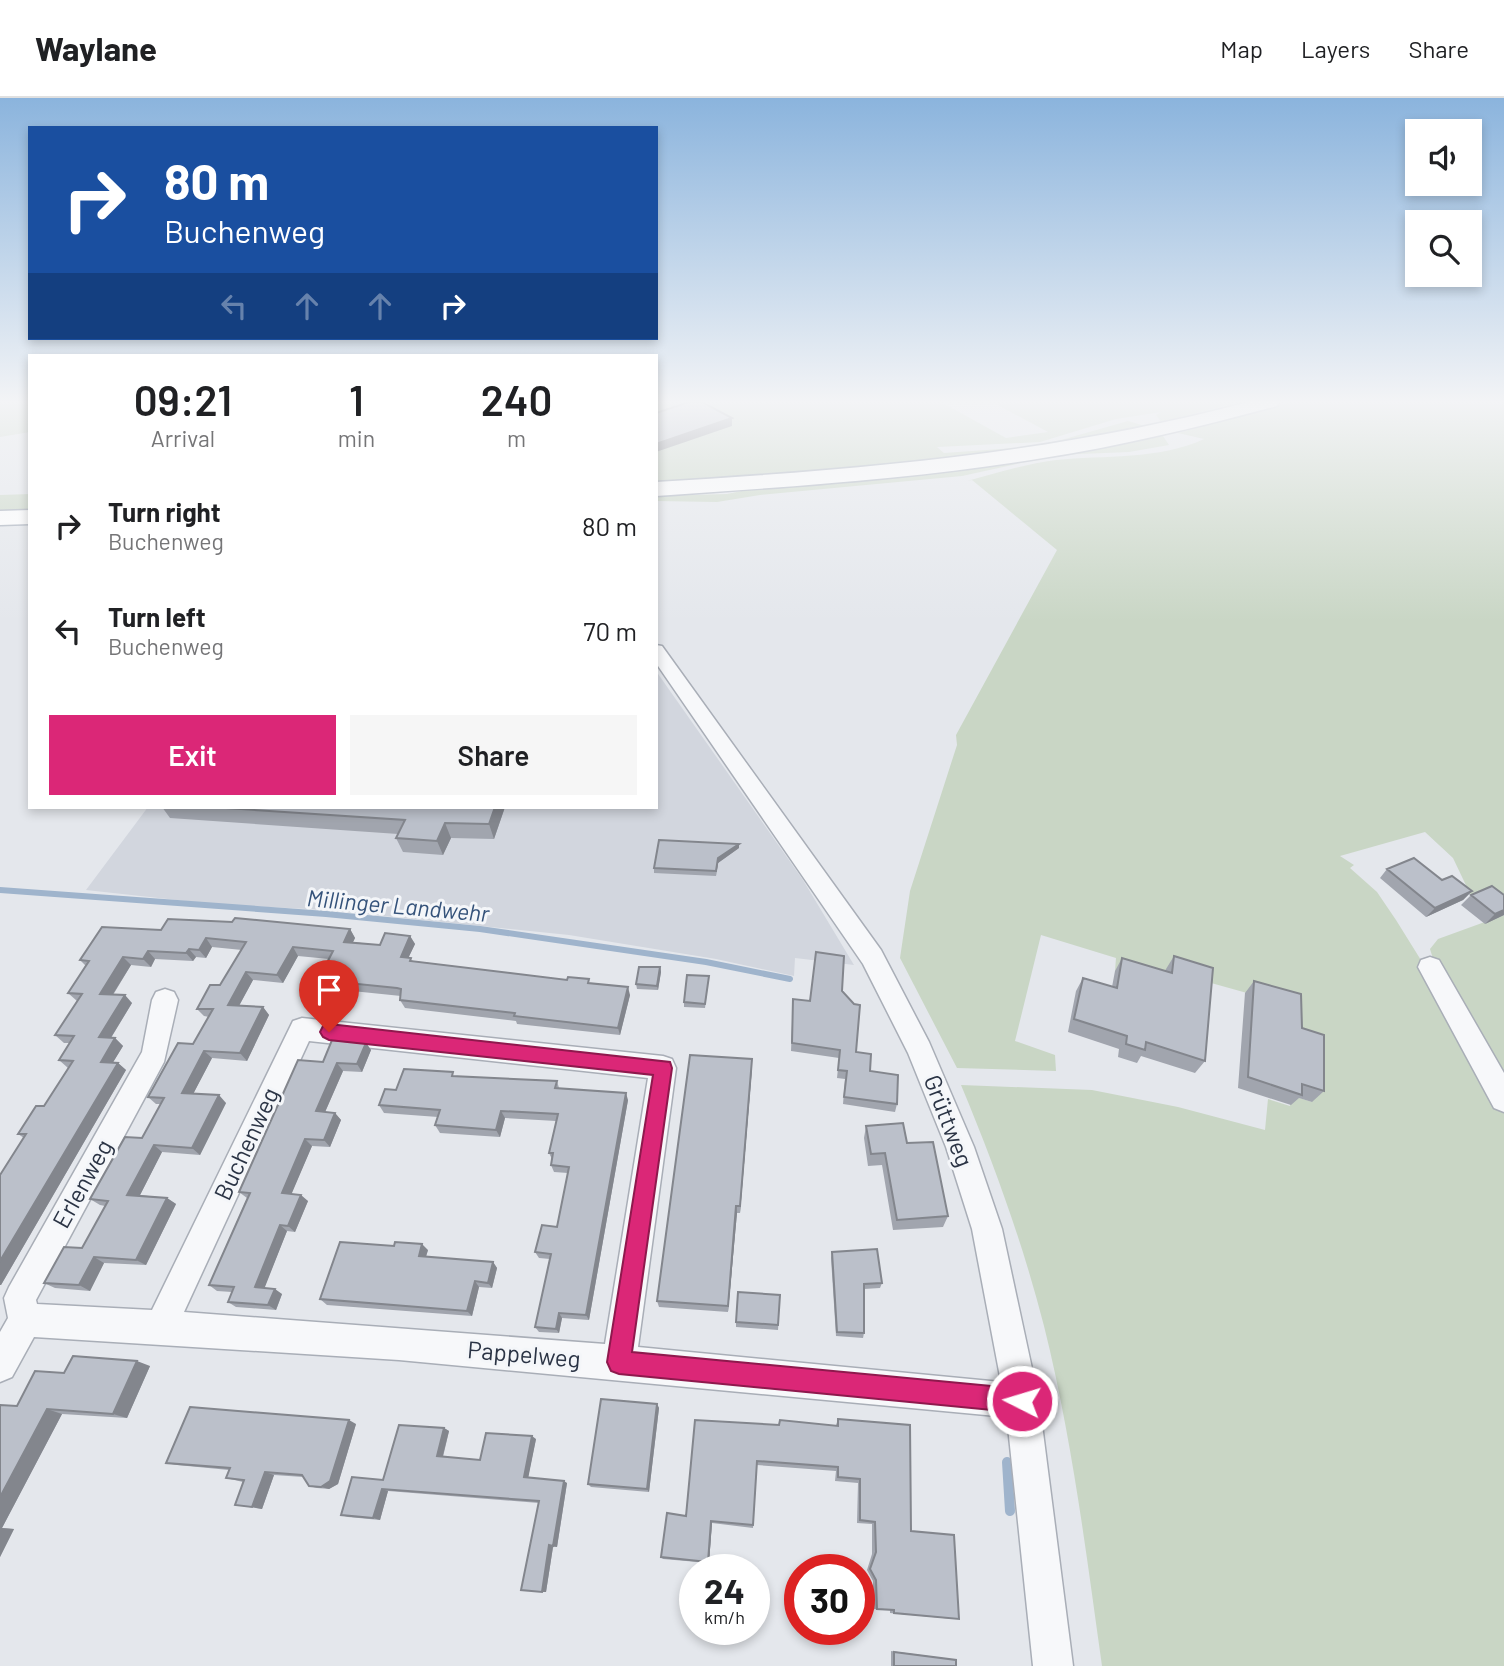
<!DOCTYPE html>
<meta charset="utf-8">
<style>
body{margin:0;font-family:Barlow,sans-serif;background:#f6f6f6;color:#202124;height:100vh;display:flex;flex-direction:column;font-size:26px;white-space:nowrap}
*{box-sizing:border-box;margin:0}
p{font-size:23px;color:#757577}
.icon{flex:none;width:38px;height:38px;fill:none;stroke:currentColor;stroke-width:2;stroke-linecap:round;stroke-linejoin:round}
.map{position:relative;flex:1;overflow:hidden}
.drawer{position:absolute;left:28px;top:256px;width:630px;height:455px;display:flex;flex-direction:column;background:#fff;border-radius:0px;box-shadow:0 4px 10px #0003}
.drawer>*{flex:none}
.top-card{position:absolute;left:28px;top:28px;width:630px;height:214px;border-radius:0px;box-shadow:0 4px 10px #0003;background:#1a4fa0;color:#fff;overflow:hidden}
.tools{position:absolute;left:1405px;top:21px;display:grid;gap:14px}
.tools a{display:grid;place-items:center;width:77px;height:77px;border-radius:0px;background:#fff;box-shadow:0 4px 10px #0003;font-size:35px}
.speed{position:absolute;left:679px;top:1456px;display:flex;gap:14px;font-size:35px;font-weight:700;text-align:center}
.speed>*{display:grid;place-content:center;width:91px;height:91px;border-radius:50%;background:#fff;box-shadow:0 4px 10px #0003;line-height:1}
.speed small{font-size:18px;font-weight:400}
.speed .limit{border:10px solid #d22;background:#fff;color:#111}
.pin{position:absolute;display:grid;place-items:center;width:60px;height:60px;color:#fff;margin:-72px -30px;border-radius:50% 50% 50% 0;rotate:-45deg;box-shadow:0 0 7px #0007}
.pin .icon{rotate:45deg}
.me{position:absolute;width:77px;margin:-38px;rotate:275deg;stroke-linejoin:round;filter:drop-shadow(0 0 5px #0008)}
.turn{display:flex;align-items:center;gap:24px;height:147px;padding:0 21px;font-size:32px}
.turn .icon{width:91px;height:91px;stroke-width:2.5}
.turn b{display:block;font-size:49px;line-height:60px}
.lanes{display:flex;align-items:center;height:66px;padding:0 21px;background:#0003;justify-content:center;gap:35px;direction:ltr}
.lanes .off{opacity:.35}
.eta{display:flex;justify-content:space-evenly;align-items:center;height:119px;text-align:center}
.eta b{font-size:42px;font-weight:600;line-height:49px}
.action{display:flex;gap:14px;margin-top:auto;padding:14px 21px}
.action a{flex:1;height:80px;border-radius:0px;background:#db2777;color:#fff;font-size:28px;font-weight:600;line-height:80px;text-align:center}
.action a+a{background:#f6f6f6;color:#202124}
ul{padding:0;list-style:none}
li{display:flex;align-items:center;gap:21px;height:105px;padding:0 21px}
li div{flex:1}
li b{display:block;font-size:26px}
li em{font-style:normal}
header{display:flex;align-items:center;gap:42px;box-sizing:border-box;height:98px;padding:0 35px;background:#fff;border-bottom:2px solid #e0e0e0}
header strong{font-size:33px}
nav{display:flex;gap:38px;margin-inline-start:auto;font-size:24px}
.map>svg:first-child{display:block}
.built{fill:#d2d6de}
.green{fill:#c9d6c5}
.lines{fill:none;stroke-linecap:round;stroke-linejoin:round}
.stream-far1{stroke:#9fb4cc;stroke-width:6}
.stream{stroke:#9fb4cc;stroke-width:10}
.minor-casing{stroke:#a9aeb7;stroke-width:3}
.primary-casing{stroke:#a3abb8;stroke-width:3}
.minor{fill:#f7f8fa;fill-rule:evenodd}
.primary{fill:#fff;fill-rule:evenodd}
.wall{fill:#a1a5ae}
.shaded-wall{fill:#83868d}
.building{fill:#bbc0ca;stroke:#83868d;stroke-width:2}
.route{fill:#db2777;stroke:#8e194d;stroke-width:2}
.labels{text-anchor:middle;stroke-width:6;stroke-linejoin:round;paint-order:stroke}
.water-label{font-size:23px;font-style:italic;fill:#34527a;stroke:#f4f6f9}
.near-street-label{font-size:24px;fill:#2b3445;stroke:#f4f6f9}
</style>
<header>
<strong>Waylane</strong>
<nav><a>Map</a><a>Layers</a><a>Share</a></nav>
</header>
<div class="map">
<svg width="1504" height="1568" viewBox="0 0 1504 1568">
<rect width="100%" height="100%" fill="#e4e7ec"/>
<path class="built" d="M656,573L803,782L854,867L795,860L794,878L716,861L569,837L326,812L213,806L86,792L148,709H656Z"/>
<path class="green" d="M0,304H30V334L0,339Z
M656,304H941L1006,340L1048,334L992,304H1240L1161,324L1156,317L1161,314L1116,321L1040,344L937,349L944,355L1041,348C913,367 785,376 656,385Z
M1291,304H1504V815L1473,802L1453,760L1425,734L1340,758L1354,767L1350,770L1377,794L1396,822L1424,867L1504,1014V1568H1102C1086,1454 1072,1340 1044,1228C1023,1146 994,1066 961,987L1092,992L1178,1009L1265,1032L1268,1001L1290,1008V997L1312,1004L1291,942L1290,907L1204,883L1163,888L1115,873L1116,860L1041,837L1015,943L1055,957L1056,973L957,970L900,860L910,793L957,647L956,637L1057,452L972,382L967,383C996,375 1026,366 1056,362C1104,357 1159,362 1204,341L1178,335Z
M1128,323L1145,328L1047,346Z
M1163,338L1169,347L1129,354L1055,357Z
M1048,359L962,378L760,397L717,404L656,403V398L727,396L751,391Z
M30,396V412L0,413V397Z
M1504,817V991L1435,867L1430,851L1438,841Z"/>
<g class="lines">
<path class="stream-far1" d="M0,792L326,816L480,831L706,864L790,881"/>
<path class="stream" d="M1007,1364L1010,1413"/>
<g class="minor-casing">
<path id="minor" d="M656,547L662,548L881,852L929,944L974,1049L1002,1131L1039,1303L1073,1568H1033L1007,1319L399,1262L34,1239L12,1279L0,1284V1234L8,1220L4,1200L9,1189L142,954L152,902L156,894L165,891L174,894L178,902L164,964L36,1202L37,1206L152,1212L293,923L302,920L663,958L672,961L676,970L638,1249L1001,1284L972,1131L946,1049L908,955L863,866L656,565ZM309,943L648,980L605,1246L184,1214Z
M1430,859L1439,862L1504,975V1014L1494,1010L1418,869L1421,862Z"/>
</g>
<g class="primary-casing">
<path id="primary" d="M1248,304H1279L1277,308C1199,329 1122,348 1043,360C915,381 785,389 656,398V384C856,372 1054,356 1248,304Z
M30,412V426L0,427V413Z"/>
</g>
<use href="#minor" class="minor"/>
<use href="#primary" class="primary"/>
</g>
<path class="wall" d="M162,709H505L494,741L451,740L443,757L403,754L396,740L398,736L170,720Z
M739,750L718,765L716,778L654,775V770Z
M1387,771L1442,782L1472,793L1463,802L1426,819L1380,780Z
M1471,797L1504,817L1485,826L1461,807Z
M350,831L355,840L353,844L380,847L410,838L415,846L408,860L413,863L590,885L630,897L620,937L517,926L516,923L405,910L400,902L401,898L323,890L318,882L329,861L298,858L283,885L253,882L239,908L263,909L269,917L247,963L212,960L193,996L226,1005L200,1057L162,1054L140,1097L167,1100L176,1106L146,1167L104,1165L90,1193L55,1190L44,1185L82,1150L105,1108L100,1107L90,1101L142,1040L161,1006H156L148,999L193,946L209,919L204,918L197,911L220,887L242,852L212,849L206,860L196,859L193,863L155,861L151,869L131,867L113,897L132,905L111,940H115L123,948L113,964L118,965L126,972L1,1187H0V1077L24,1040L18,1036L44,1008L68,970L59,962L70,945H64L55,937L77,903L68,895L86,868L80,862L161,832Z
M1174,858L1205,963L1195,975L1141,958L1137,965L1118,959L1119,951L1068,934L1076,893L1083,880L1112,889L1115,873L1122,860L1165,873L1166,871Z
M660,869L661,874L658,892L637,891L636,886Z
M709,878L705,910L684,909V904Z
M1254,883L1302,930L1324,993L1312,1004L1299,1000L1291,1007L1238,990L1245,895Z
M842,893L856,954L870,973L897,1006L895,1014L843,1006L845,981L837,980L839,960L791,953L793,901L810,903Z
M366,945L371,952L362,974L343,973L325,1014L335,1015L341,1022L330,1049L312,1048L291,1096L308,1103L295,1134L287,1133L264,1190L282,1196L276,1212L236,1209L228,1204L232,1194L217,1193L209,1187L247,1100L239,1094L323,964Z
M752,970L740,1115H737L728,1214L659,1209L657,1203Z
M455,978L557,983L559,990L628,1002L589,1222L562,1220L559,1235L539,1234L535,1229L550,1161L539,1160L535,1154L557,1129L568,1075L554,1074L551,1067L552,1061L549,1055L556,1023L505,1020L500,1039L440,1035L435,1027L438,1019L384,1015L379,1007L396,992Z
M866,1028L907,1045L948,1118L943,1129L893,1132L882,1067L868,1068L864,1040Z
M428,1152L426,1159L493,1164L497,1170L492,1190L479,1189L472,1218L327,1207L320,1201Z
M832,1154L882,1185L880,1190L864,1191V1235L863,1240L836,1238L831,1160Z
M780,1197L778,1232L736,1229V1224Z
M150,1268L127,1320L62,1316L2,1430L14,1431L0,1459V1307L17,1308L64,1275Z
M657,1306L659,1310L649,1394L591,1389L588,1386Z
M838,1321L911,1433L953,1521L890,1515V1512L873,1511V1483L867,1472L872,1456V1426L857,1425L858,1385L835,1383L836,1373L757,1367L753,1430L712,1425L709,1465L663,1461L661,1459L686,1418L779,1327H836Z
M356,1326L338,1386L329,1391L317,1390L309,1388L303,1379L274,1377L262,1411L235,1407L243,1384L226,1380L229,1372L177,1367L166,1365Z
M444,1330L449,1333L443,1359L480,1362L536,1341L528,1379L567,1385L557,1449H553L546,1494L521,1492L539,1405L388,1393L380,1422L348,1419L341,1417Z
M891,1553L951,1561L956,1568H891Z"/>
<path class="shaded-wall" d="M732,320V328L656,354V346Z
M495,709H505L494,741L489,726Z
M445,725L451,740L443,757L437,743Z
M739,746V750L718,765L716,778L718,760Z
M1472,793L1463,802L1426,819L1435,810Z
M1504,812V817L1485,826L1495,816Z
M350,831L355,840L349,852L344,844Z
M410,838L415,846L405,867L401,859Z
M206,840L212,849L206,860L199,852Z
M293,849L298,858L283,885L277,877Z
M189,851L196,859L193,863L186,855Z
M148,853L155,861L151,869L143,861Z
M123,859L131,867L108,904L100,896Z
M660,869L661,874L658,892L657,888Z
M246,874L253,882L235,915L228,907Z
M628,889L630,897L620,937L618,930Z
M125,897L132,905L107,946L99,939Z
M263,909L269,917L247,963L240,955Z
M115,940L123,948L109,971L101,964Z
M366,945L371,952L362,974L357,966Z
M204,953L212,960L190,1002L182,995Z
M752,961V970L740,1115V1108Z
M118,965L126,972L1,1187H0V1163Z
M337,965L343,973L322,1021L316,1013Z
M626,995L628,1002L589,1222L586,1217Z
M219,997L226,1005L200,1057L192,1050Z
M501,1013L505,1020L500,1039L496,1032Z
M335,1015L341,1022L330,1049L324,1042Z
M305,1041L312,1048L289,1102L282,1095Z
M154,1047L162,1054L137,1103L127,1097Z
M301,1097L308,1103L295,1134L288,1128Z
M167,1100L176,1106L146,1167L136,1162Z
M736,1108L737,1115L728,1214V1208Z
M280,1127L287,1133L263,1194L255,1189Z
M422,1146L428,1152L424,1164L419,1158Z
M94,1159L104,1165L90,1193L79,1187Z
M493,1164L497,1170L492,1190L488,1185Z
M475,1183L479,1189L472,1218L467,1213Z
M275,1191L282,1196L276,1212L268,1207Z
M559,1215L562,1220L559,1235L556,1231Z
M137,1263L150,1268L127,1320L113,1316Z
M657,1306L659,1310L649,1394L647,1391Z
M47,1311L62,1316L2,1430L14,1431L0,1459V1399Z
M349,1322L356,1326L338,1386L329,1391L321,1389Z
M444,1330L449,1333L442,1361L437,1358Z
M532,1338L536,1341L528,1381L524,1379Z
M265,1374L274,1377L262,1411L252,1409Z
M564,1383L567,1385L557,1449L553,1448Z
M382,1391L388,1393L380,1422L373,1420Z
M711,1423L712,1425L709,1465L708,1464Z
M549,1447L553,1449L546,1494H542Z"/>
<path class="building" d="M689,304H702L732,320L656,346V315Z
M211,709H495L489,726L445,725L437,743L396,740L405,722Z
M659,742L739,746L718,760L716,773L654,770Z
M1414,760L1442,782L1452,778L1472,793L1435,810L1387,771Z
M1492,788L1504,797V812L1495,816L1471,797Z
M235,820L350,831L344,844L380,847L385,835L410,838L401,859L411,860L410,863L567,882L568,879L589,881L588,885L628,889L618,930L514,918L515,915L400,902L401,891L397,890L318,882L333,853L293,849L277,877L246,874L228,907L263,909L240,955L204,953L182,995L219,997L192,1050L154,1047L127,1097L167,1100L136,1162L94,1159L79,1187L44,1185L64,1149L82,1150L108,1103L90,1101L125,1039L142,1040L164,1000L148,999L178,945L193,946L213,911H197L210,887H220L246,844L206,840L199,852L189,851L186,855L148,853L143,861L123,859L100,896L125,897L99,939L115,940L101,964L118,965L0,1163V1077L26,1036H18L36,1008H44L73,963L59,962L74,938L55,937L82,896L68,895L89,863L80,862L102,829L161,832L168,821L232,824Z
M816,854L844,858L842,893L854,906L860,907L856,954L871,956L870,973L898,977L897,1006L844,999L847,973L838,972L840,952L792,945L793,901L810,903Z
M1174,858L1213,870L1205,963L1146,944L1145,952L1126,946L1127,938L1074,921L1083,880L1117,890L1122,860L1172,875Z
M639,869H660L657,888L636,886Z
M687,877L709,878L705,906L684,904Z
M1254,883L1301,896L1302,930L1324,937V993L1302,986V997L1248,979Z
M332,942L366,945L357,966L337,965L316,1013L335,1015L324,1042L305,1041L282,1095L301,1097L288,1128L280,1127L255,1189L275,1191L268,1207L228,1204L234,1189L209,1187L250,1095L239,1094L298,962L323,964Z
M690,957L752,961L740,1108H736L728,1208L657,1203Z
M404,971L453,974L452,978L557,983L555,990L626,995L586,1217L559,1215L556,1231L535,1229L551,1156L535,1154L542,1127L557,1129L569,1069L551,1067L553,1055H549L558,1016L501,1013L496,1032L435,1027L440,1012L379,1007L385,991L396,992Z
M903,1025L907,1045L933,1044L948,1118L897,1122L885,1055L871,1056L866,1028Z
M340,1144L394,1148L395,1144L422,1146L419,1158L493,1164L488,1185L475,1183L467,1213L320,1201Z
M877,1151L882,1185L864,1186V1235L837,1234L832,1154Z
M738,1194L780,1197L778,1227L736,1224Z
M73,1258L137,1263L113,1316L47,1311L0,1399V1307L17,1308L35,1273L64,1275Z
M601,1301L657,1306L647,1391L588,1386Z
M190,1309L349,1322L330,1383L321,1389L309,1388L302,1377L265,1374L252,1409L235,1407L244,1382L226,1380L230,1370L166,1365Z
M838,1321L910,1327L911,1433L954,1437L959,1521L894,1515V1512L877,1511L876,1482L870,1471L876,1454L875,1424L860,1422V1381L838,1379V1369L757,1363L753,1427L711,1423L708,1464L661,1459L667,1415L686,1418L695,1322L779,1327L780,1322L838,1328Z
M399,1327L444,1330L437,1358L480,1362L486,1335L532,1338L524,1379L564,1383L553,1448L549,1447L542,1494L521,1492L539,1403L382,1391L373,1420L341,1417L352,1379L383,1382Z
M894,1554L956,1562V1568H894Z"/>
<linearGradient id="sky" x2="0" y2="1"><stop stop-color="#8bb4dd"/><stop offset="0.58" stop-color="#f3f4f6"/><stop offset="1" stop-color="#f3f4f6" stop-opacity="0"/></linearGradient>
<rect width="1504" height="524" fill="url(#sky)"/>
<path class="route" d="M329,926L670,964L672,970L632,1254L1022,1291L1030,1295L1034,1303L1030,1311L1022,1315L619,1276L611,1273L607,1264L653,977L329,942L323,939L320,934L323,928Z"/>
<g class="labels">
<g class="water-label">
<text transform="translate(398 808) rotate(5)" y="8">Millinger Landwehr</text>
</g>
<g class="near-street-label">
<text transform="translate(948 1023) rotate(69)" y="8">Grüttweg</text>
<text transform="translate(247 1046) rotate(-65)" y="8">Buchenweg</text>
<text transform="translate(83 1086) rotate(-61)" y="8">Erlenweg</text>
<text transform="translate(524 1257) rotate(5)" y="8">Pappelweg</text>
</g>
</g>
</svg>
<div class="tools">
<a><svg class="icon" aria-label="sound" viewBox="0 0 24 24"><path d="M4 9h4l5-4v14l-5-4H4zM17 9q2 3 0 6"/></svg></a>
<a><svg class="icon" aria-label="search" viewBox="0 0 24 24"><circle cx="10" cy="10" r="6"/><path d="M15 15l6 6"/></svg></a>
</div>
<div class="speed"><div>24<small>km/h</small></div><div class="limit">30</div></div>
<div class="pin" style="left:329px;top:934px;background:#d93025"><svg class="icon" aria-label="arrive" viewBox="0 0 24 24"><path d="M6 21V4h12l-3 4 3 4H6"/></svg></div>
<svg class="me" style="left:1022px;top:1303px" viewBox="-20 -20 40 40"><circle r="17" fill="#db2777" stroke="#fff" stroke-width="3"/><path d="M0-11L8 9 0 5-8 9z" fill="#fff"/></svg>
<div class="top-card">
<div class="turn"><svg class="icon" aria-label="right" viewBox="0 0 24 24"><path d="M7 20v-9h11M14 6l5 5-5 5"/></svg><div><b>80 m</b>Buchenweg</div></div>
<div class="lanes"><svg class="icon off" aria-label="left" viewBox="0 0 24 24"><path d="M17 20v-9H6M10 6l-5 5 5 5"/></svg><svg class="icon off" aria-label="ahead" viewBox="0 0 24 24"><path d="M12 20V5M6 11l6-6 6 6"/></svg><svg class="icon off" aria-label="ahead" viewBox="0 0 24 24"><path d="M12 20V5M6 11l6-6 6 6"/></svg><svg class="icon" aria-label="right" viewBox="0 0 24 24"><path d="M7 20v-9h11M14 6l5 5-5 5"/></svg></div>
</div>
<section class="drawer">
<div class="eta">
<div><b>09:21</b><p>Arrival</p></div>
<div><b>1</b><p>min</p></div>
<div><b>240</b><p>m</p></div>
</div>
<ul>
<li><svg class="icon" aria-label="right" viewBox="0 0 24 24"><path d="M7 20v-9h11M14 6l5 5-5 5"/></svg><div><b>Turn right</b><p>Buchenweg</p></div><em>80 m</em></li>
<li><svg class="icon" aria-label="left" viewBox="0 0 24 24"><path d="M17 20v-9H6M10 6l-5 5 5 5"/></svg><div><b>Turn left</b><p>Buchenweg</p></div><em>70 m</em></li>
</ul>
<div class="action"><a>Exit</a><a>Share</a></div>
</section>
</div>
